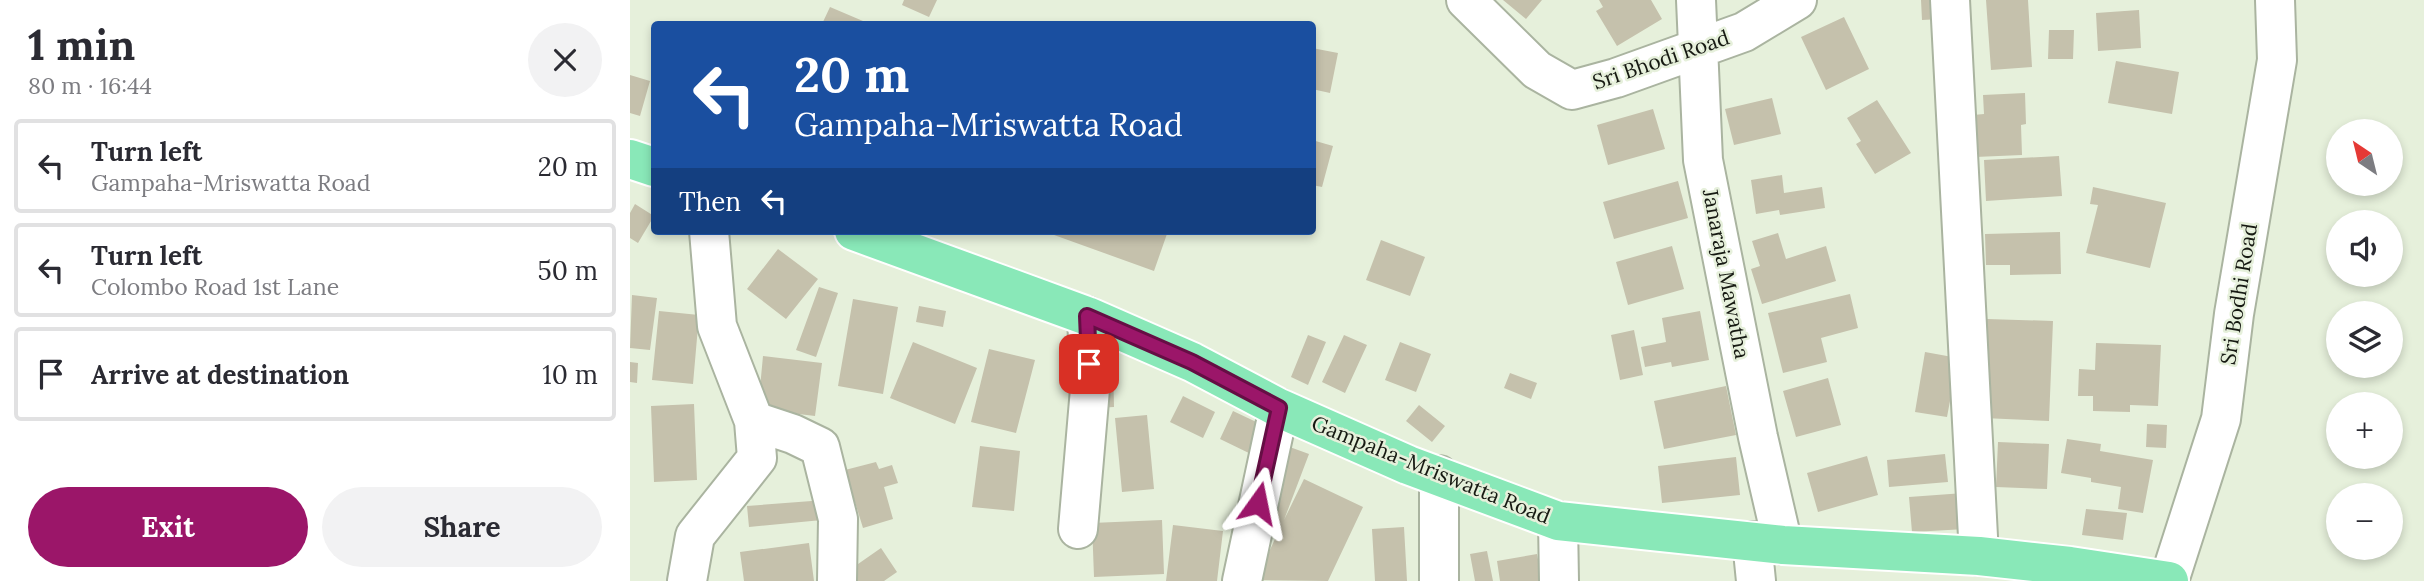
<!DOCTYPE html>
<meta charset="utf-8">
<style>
body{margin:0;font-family:Lora,serif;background:#f2f2f3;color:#2b2b33;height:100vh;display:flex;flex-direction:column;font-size:26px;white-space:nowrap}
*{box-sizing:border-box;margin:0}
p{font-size:23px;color:#7c7c81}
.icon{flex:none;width:38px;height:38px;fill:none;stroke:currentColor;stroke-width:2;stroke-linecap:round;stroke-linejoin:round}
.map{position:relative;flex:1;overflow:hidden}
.panel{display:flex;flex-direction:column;background:#fff;width:630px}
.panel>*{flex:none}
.top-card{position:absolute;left:21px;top:21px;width:665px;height:214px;border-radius:7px;box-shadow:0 4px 10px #0003;background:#1a4fa0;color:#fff;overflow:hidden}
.needle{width:46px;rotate:325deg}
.tools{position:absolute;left:1696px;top:119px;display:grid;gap:14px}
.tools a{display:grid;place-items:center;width:77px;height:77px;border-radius:50%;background:#fff;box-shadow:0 4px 10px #0003;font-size:35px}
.pin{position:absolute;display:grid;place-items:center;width:60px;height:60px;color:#fff;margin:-30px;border-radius:14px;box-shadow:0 4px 10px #0006}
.me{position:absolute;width:77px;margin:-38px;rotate:12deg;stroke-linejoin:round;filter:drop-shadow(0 0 5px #0008)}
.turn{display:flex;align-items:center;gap:24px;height:147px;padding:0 28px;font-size:32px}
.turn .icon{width:91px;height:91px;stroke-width:2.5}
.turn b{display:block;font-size:49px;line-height:60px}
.then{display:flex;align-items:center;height:66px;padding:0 28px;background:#0003;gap:14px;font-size:26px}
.round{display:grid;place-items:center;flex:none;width:74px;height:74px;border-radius:37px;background:#f2f2f3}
.head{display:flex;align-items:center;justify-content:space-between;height:119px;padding:0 28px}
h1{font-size:42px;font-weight:700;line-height:52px}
.primary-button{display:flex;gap:14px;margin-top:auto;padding:14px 28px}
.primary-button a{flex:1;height:80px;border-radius:42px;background:#9b1669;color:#fff;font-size:28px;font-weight:700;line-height:80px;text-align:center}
.primary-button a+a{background:#f2f2f3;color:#2b2b33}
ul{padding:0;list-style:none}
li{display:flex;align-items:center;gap:21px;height:94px;margin:0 14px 10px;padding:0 14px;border:4px solid #e1e1e2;border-radius:7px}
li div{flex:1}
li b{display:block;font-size:26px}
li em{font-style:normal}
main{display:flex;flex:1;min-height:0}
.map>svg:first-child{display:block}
.building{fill:#c5c1ac}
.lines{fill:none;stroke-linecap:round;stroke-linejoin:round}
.minor-casing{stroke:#aab4a0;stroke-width:42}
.major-casing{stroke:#fff;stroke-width:42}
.minor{stroke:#fff;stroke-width:38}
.major{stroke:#89e8b8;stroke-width:38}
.route-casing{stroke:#650e44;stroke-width:18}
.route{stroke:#9b1669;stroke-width:12}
.labels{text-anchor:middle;stroke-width:5;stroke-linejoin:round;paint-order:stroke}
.street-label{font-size:21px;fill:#161912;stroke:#e6f0db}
</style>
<main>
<section class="panel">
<div class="head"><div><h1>1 min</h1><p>80 m · 16:44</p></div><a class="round"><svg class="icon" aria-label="close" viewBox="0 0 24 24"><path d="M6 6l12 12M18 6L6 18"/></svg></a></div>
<ul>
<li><svg class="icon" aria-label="left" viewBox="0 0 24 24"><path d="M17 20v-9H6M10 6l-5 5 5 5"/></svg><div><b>Turn left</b><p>Gampaha-Mriswatta Road</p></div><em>20 m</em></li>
<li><svg class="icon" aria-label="left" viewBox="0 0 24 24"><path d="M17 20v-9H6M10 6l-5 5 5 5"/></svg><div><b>Turn left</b><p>Colombo Road 1st Lane</p></div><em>50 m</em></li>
<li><svg class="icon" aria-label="arrive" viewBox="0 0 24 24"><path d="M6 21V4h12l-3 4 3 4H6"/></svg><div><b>Arrive at destination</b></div><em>10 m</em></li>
</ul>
<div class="primary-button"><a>Exit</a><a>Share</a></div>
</section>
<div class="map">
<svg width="1794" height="581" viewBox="0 0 1794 581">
<rect width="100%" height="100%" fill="#e6f0db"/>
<path class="building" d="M274,0H307L299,17L272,5Z
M873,0H912L896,19Z
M969,0H1021L1032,19L987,46L966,11L973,7Z
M1291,0H1310L1312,19L1292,20Z
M1356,0H1398L1402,67L1361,70Z
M200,7L240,24H192Z
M1509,10L1511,48L1468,51L1466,13Z
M1214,17L1239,69L1196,90L1171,37Z
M1419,30H1444L1443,59H1418Z
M682,48L708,53L700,93L682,89Z
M1486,61L1549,72L1542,114L1478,103Z
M0,75L20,81L10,116L0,113Z
M1395,93L1396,124L1391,125L1392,155L1345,157L1343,115L1354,114L1353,95Z
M1142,98L1151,134L1104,145L1095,109Z
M1247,100L1281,153L1245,174L1226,144L1231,141L1217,118Z
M1023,109L1035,149L978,165L967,125Z
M682,140L703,146L692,187L682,185Z
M1429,156L1432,196L1356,201L1354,160Z
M1152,175L1154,193L1192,187L1195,208L1150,215L1149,210L1126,214L1121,180Z
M1048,181L1058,218L984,239L973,202Z
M1463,187L1536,203L1520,268L1456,253L1468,205L1460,204Z
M5,204L24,216L8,243L0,238V213Z
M413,231H538L524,271Z
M1430,232L1431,274L1380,275V265H1356L1355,234Z
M1148,233L1156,259L1196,246L1206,281L1132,304L1121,269L1130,266L1122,241Z
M751,240L795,257L780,296L736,280Z
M1042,246L1054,289L998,305L986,262Z
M148,249L188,279L156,319L117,289Z
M189,287L208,293L186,357L166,350Z
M1220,294L1228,328L1191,338L1197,362L1153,373L1138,313Z
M2,295L27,298L20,350L0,348Z
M223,299L268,307L253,394L208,386Z
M289,306L316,311L313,327L286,322Z
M29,311L69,315L63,384L22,380Z
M1070,311L1079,360L1042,367L1041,362L1015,367L1011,347L1036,342L1032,318Z
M1357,319L1423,321L1419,421L1353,418Z
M1004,330L1013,375L990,380L981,335Z
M678,335L696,342L678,385L661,377Z
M714,335L737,345L715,393L692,382Z
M283,342L347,368L325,424L260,398Z
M770,342L801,354L786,392L755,380Z
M1466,343L1531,345L1528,406L1500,405V412L1463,411V396H1448L1449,369L1465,370Z
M359,349L405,360L386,433L341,422Z
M1295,352L1328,358L1317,417L1285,412Z
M133,356L192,363L185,416L128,409Z
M0,362L8,363L7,383L0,382Z
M463,363H483L484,407L464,408Z
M880,373L907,383L901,399L874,388Z
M1198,378L1211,425L1166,437L1153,391Z
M1096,386L1106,435L1034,449L1024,401Z
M553,396L585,412L573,438L540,422Z
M64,404L67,480L24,482L21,406Z
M789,405L815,426L802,442L776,421Z
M603,411L639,428L625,456L590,439Z
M517,415L524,489L492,492L485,418Z
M1517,424L1537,425L1536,448L1516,447Z
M1437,439L1471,444L1470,451L1523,460L1513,513L1488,509L1491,487L1461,482V478L1431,473Z
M1368,442L1419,444L1417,489L1366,487Z
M350,446L390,451L384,511L342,507Z
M657,446L679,454L654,520L674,479L733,507L698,581L626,580L651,526L629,518Z
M1315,454L1318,482L1259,487L1257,460Z
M1237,456L1248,495L1188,512L1177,473Z
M1106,457L1110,495L1032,503L1028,466Z
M246,462L249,469L262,465L268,483L254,487L263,519L233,528L215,470Z
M1334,493L1336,529L1282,532L1279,497Z
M195,500L192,520L119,527L117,506Z
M1456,509L1497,513L1493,540L1452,535Z
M532,520L534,574L464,577L462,523Z
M543,525L593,531L587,581H536Z
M774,527L777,581H745L742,529Z
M179,543L184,581H114L110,552Z
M251,548L267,572L254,581H225L218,571Z
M857,551L863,581H845L840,554Z
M907,554L912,581H870L867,561Z"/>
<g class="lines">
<g class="minor-casing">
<path id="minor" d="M836,0L907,70L942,90L986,78L1114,32L1167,0
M1066,0L1073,160L1128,437L1153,545
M1320,0L1349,556
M79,231L87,326L124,421L163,434L190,447L208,519L207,581
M809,475V581
M928,521L929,581
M448,529L460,389L457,316
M1122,541L1126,581
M57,581L65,536L127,458L124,421
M612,581L649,408
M1539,581L1591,419L1604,314L1647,60L1645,0"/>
</g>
<g class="major-casing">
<path id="major" d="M0,159L24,167
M224,231L457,316L562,362L649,408L778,465L928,521L1153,545L1349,556L1440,566L1539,581"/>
</g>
<use href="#minor" class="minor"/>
<use href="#major" class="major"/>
</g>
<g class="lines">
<g class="route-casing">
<path id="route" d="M459,364L457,316L562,362L649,408L628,503"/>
</g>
<use href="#route" class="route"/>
</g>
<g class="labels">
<g class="street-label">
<text transform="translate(1031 60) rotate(-19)" y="7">Sri Bhodi Road</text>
<text transform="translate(1096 274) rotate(79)" y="7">Janaraja Mawatha</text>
<text transform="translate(1609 294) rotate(-81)" y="7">Sri Bodhi Road</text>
<text transform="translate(801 470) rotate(22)" y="7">Gampaha-Mriswatta Road</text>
</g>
</g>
</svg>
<div class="tools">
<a><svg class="needle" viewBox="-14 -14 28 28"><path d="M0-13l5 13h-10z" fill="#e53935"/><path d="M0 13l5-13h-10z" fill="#7c7c81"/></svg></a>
<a><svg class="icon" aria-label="sound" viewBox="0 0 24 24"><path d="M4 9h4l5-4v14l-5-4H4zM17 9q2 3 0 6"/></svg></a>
<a><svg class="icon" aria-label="layers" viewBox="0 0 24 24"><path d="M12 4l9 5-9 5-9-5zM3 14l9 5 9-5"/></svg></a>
<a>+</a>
<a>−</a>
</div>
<div class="pin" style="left:459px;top:364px;background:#d93025"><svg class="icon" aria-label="arrive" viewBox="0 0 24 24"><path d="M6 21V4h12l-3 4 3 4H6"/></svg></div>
<svg class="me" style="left:628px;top:503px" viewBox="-20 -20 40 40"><path d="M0-17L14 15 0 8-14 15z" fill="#9b1669" stroke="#fff" stroke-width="4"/></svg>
<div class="top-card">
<div class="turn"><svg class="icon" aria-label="left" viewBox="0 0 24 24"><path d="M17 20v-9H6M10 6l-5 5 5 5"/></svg><div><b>20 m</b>Gampaha-Mriswatta Road</div></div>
<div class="then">Then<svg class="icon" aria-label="left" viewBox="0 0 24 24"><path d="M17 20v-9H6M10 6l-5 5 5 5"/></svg></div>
</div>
</div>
</main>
